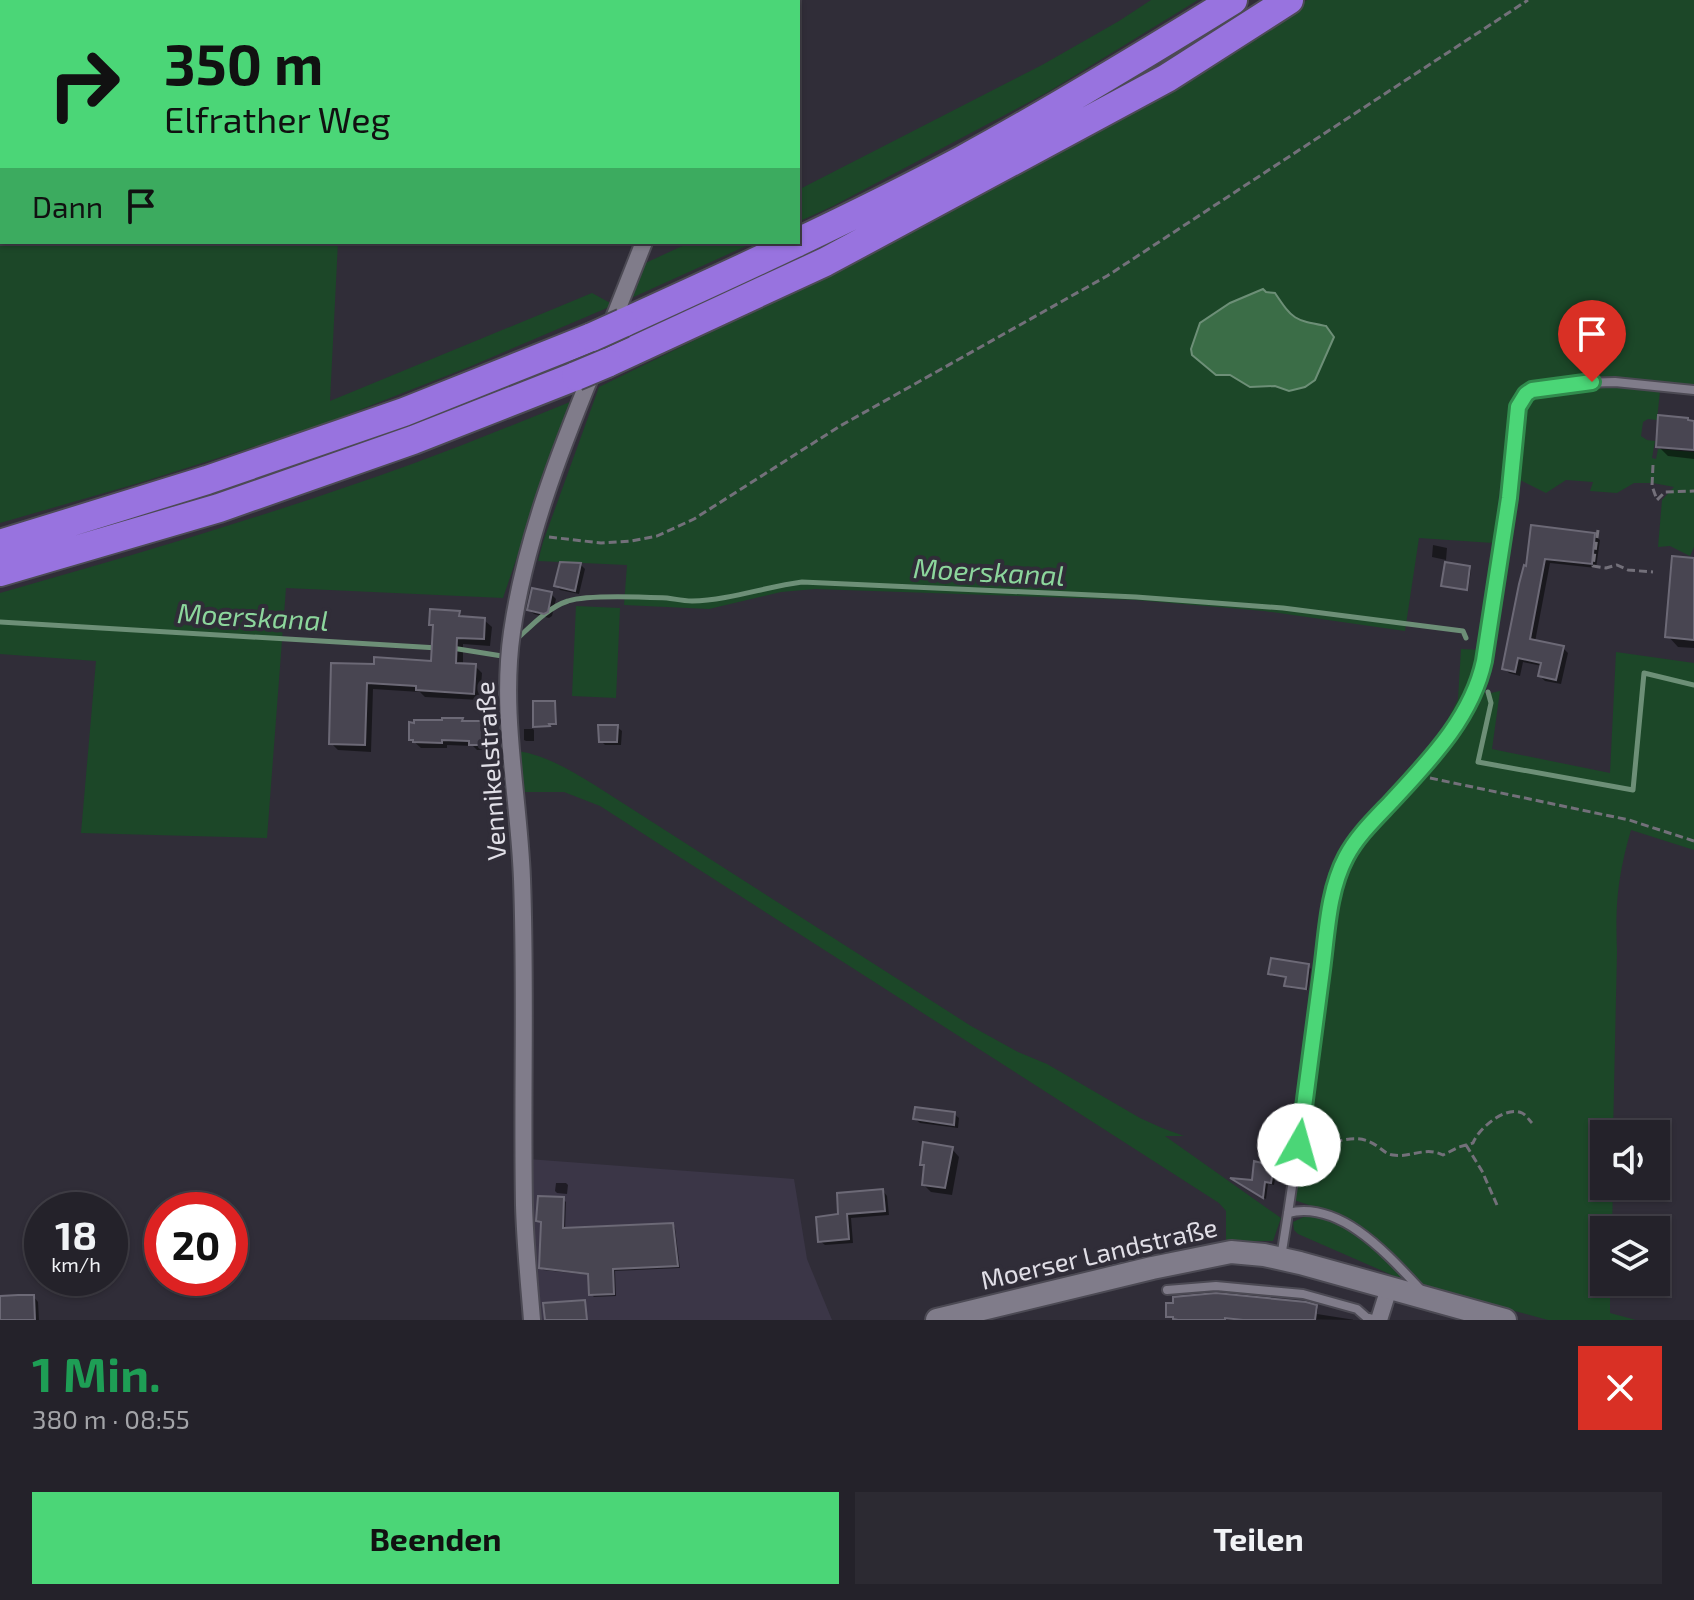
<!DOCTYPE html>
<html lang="de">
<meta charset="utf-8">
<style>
body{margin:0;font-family:"Exo 2",sans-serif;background:#2c2a32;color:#f1f3f6;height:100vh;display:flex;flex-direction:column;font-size:30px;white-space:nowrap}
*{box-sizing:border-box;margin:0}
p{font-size:26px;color:#a3a4a8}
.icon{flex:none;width:44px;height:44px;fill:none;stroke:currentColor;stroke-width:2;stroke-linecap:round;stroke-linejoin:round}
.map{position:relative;height:1320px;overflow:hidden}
.details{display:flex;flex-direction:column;background:#24222a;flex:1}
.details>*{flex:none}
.banner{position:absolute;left:0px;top:0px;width:800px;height:244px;box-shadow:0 2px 6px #0004,0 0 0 2px #413f47;background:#4bd677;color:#111;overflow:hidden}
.buttons{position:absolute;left:1590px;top:1120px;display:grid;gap:16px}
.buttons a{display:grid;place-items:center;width:80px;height:80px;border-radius:0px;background:#24222a;box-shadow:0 2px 6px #0004,0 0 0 2px #413f47;font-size:40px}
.speed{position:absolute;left:24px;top:1192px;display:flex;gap:16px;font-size:40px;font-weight:700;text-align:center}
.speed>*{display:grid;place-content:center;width:104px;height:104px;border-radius:50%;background:#24222a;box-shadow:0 2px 6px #0004,0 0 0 2px #413f47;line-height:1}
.speed small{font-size:20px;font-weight:400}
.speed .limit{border:12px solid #d22;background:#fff;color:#111}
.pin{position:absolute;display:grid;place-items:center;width:68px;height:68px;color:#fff;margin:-82px -34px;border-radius:50% 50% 50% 0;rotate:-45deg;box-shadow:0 0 8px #0007}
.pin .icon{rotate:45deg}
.me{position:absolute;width:88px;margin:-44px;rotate:7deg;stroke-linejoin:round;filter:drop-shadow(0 0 6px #0008)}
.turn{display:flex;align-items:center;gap:28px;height:168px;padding:0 32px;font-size:36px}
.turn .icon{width:104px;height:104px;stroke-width:2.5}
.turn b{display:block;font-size:56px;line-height:68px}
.then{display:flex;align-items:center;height:76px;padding:0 32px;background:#0003;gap:16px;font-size:30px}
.round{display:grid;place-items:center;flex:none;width:84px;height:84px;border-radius:0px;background:#2c2a32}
.headline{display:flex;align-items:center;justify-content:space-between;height:136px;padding:0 32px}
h1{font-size:48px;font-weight:700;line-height:60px;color:#1e9e55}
.primary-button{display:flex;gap:16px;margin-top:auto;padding:16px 32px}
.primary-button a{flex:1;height:92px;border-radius:0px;background:#4bd677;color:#111;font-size:32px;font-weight:700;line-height:92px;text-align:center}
.primary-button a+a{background:#2c2a32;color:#f1f3f6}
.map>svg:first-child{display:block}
.built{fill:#3b3647}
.green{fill:#1c4728;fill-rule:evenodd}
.water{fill:#3b6d47;stroke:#6d8f77;stroke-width:2}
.shadow{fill:#0007}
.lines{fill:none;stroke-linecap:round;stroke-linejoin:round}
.stream{stroke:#6d8f77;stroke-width:5}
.building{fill:#484551;stroke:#6c6976;stroke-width:2}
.lane-casing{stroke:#4c4a54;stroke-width:12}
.street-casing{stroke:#4c4a54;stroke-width:20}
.secondary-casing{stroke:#4c4a54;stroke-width:26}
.highway-casing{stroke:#4c4a54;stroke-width:32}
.path{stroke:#73707a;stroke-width:3;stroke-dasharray:8 4;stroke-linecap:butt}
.lane{stroke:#807c8a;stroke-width:8}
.street{stroke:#807c8a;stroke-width:16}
.secondary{stroke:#807c8a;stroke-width:22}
.highway{stroke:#9873df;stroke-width:28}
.highway-bridge-casing{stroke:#4c4a54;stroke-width:32;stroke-linecap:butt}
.highway-bridge{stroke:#9873df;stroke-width:28}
.route-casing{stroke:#318b4d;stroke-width:20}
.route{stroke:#4bd677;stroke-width:14}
.labels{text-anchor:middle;stroke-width:8;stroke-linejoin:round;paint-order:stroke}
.street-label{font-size:26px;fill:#e1dfe7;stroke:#302d38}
.water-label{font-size:28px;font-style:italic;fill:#8cd69c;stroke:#302d38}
</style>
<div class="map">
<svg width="1694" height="1320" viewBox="0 0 1694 1320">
<rect width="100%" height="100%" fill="#302d38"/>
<path class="built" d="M528,1159L794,1179L807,1259L832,1320H537Z"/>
<path class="green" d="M166,0H539L541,2H166Z
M1151,0H1198L1048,92L833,206L798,222V190L1042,65L1119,21Z
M1307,0H1694V385L1616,377L1590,378L1532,386L1524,390L1519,397L1515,406L1513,426L1504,454L1493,543L1419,538L1405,631L1264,611L1135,600L815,589L781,592L709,609L624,605L627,565L538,561L543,542L599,387L832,273L1178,86ZM1262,289L1266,293H1275C1293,320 1294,319 1326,326L1334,337L1315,380L1289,391L1275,386L1250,387L1230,375V303Z
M0,229H2V242H338L330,401L592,293L614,305L469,367L316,427L139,483L0,523Z
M691,242H755L627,300L641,265Z
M1592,386L1660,391L1657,420L1648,419L1643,422L1641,436L1647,440L1655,441L1652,458L1656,459L1658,449L1694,452V547L1690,556L1670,546L1658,547L1662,500L1674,487L1653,483H1634L1617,493L1590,491L1593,482L1566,480L1546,493L1518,479L1521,409L1528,397L1540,392Z
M570,402L503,598L286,588L267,838L81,833L96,661L0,654V593C139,554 276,513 412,464C465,445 517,423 570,402Z
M576,606L620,608L616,698L572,696Z
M1461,649L1483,650L1479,673L1460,713L1427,757L1349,844L1322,945H1320L1327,893L1338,859L1359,827L1414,765L1445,725L1458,699Z
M1616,652L1694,663V850L1631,830C1618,875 1615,904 1617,951L1613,1134H1604V1186H1613L1612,1230H1604V1282H1610V1313L1636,1320H1548L1429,1288C1413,1278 1402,1263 1388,1250C1359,1225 1331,1212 1294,1200L1332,915L1341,877L1354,848L1446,743L1465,717L1480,690L1486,694L1500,691L1492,749L1610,773Z
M518,751C545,755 570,770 593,784L971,1026L1018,1052L1047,1064L1140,1118L1162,1128L1184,1136H1165L1281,1218L1273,1241H1226V1211L1219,1203L600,806L564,792H519Z
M1308,1215C1341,1216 1383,1251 1403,1277L1401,1279L1298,1234L1294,1230L1293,1222Z"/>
<path class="water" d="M1263,289L1266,292L1275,293C1293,320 1294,320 1326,326L1334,337L1315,380L1305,387L1289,391L1275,386L1250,387L1230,375H1216L1192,355L1191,349L1200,323L1230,303Z"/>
<path class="shadow" d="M1660,417L1694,420V459L1668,456L1658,446Z
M1533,528L1594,535L1600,540L1596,568L1550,563L1535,642L1563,648L1568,653L1561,684L1545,681L1540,676L1542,666L1523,662L1520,676L1509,673L1504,668L1528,568Z
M1433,545L1447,548L1446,560L1432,557Z
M1694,560V648L1678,647L1668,636Z
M581,565L585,569L579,594L560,590L556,585Z
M1470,568L1471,570L1468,591L1443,586Z
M551,594L556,599L552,616L549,618L534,614L529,610Z
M459,613L465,619L484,620L492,627L490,646L463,644V665L475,666L482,673L480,700L425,697L420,692L373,689L371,752L338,750L331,743L333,665L433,663L435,628L431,624Z
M555,703L556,704L557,725H550V727H537L535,726Z
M462,720L464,723H484L490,729V750H477L473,746L447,745V748H421L411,739Z
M617,727L622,731L621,745H605L601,741Z
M524,729H533L534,730V741H526L524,740Z
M1308,966L1311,969L1308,990L1289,988L1287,985V978L1273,976L1270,974Z
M954,1114L959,1118L958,1128L920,1123L915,1119Z
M952,1149L959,1157L952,1195L931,1192L924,1185L926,1168L923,1164Z
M1279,1154L1282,1157L1281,1168H1277L1274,1185L1268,1184L1266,1199L1235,1181L1253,1182L1263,1165Z
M556,1183H566L568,1185L567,1194L557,1193L555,1191Z
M883,1191L887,1196L889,1215L851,1218L853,1243L825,1245L820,1241L841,1216Z
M563,1199L566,1202L565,1230L673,1225L675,1228L680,1268L615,1271L616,1296L594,1297L591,1294L590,1275L543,1270L541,1267V1223L538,1221Z
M34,1297L38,1302L39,1320H0V1298Z
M1316,1307L1318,1309L1317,1314L1355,1320L1226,1319V1320H1177L1168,1317Z"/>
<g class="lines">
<path class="stream" d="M0,622L438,648
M518,638C532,625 549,607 568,601C588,594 644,597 667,598C675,599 683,601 692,601C729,600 765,587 802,582L1136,597L1283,608L1463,631L1466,638
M452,648L502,656
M1488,692L1491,703L1478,762L1633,790L1644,673L1694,685"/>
</g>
<path class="building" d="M1658,415L1688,418V420L1694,421V450L1656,447Z
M1531,525L1595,533L1592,564L1545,559L1530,639L1564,646L1556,680L1538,676L1541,663L1518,658L1515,672L1502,669L1519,584L1524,565L1526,566Z
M1672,556L1694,558V640L1665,637Z
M560,562L581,563L575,591L554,586Z
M1445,562L1470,566L1467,590L1441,586Z
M532,588L552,592L548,612L544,614L527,610Z
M430,609L460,611L459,616L485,618L484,639L457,638L456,663L476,664L474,694L416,690V686L367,683L365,745L329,744L331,663L374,664V657L431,661L433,625H429Z
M533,701H555L556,724H549L550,726L533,727Z
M442,718H463L462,721H485V745H469V741L442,740V743L413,742V740H409V722L414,723V720H442Z
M598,725H618L617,742H599Z
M1271,958L1309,964L1306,989L1284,986L1286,977L1268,974Z
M915,1107L955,1112L954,1125L913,1119Z
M923,1142L953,1147L945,1188L922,1185L924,1165H920Z
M1264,1149L1280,1152L1278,1167L1274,1166L1271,1183L1265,1182L1263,1198L1230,1178L1252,1180L1254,1161L1262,1163Z
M883,1189L885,1211L847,1214L849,1239L818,1242L816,1217L838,1214L837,1193Z
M538,1196L564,1197L563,1228L673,1223L678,1266L613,1269L614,1294L589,1295L588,1274L539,1268L541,1222L536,1221Z
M1216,1293L1306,1302L1317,1305L1315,1320H1243L1225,1318V1320H1178L1173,1319V1317H1166V1303H1173V1297Z
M18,1295H34L35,1320H0V1296Z
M585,1300L587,1320H545L543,1303Z"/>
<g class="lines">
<g class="lane-casing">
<path id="lane" d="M1288,1213C1341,1200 1389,1256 1421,1290
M1281,1257C1295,1173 1306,1089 1317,1005C1323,961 1325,902 1343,862C1355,838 1374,820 1392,801C1430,760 1472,716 1484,661L1509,498L1518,407L1526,394L1532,390L1580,383L1615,382L1694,390
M1167,1290L1216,1286L1303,1294L1357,1309L1366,1317L1376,1320"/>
</g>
<g class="street-casing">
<path id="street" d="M726,2V0
M610,328L644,242
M532,1320C529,1282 525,1244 524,1205C522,1097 526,988 522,879C519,797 500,714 512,632C525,541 559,453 594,368
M1379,1320L1389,1288"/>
</g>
<g class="secondary-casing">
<path id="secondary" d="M937,1320L1152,1268L1231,1252L1264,1255L1300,1263L1505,1320"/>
</g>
<g class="highway-casing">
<path id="highway" d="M623,323C737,271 851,219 962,160C1054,110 1144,55 1233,0
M607,363L825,262L1167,78L1289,0
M0,544L207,480L404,412L592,337
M0,572L219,508L413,440L576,376"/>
</g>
<path class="path" d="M1653,465L1652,486L1657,500L1665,492L1694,491
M1598,530L1593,566L1606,568L1617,565L1628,570L1653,572
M549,537L601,543L631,541L657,536L694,519L840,426L1107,276L1528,0
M1430,778L1629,820L1694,841
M1466,1145L1482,1171L1497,1205
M1309,1157L1330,1156L1334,1142C1350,1138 1363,1136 1377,1146C1383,1150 1386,1154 1393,1155C1411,1158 1425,1146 1443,1155L1459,1147L1473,1143C1478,1129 1506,1105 1522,1113C1526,1115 1529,1120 1532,1123"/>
<use href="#lane" class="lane"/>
<use href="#street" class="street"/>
<use href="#secondary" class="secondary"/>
<use href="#highway" class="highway"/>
<g class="highway-bridge-casing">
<path id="highway-bridge" d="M592,337L623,323
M576,376L607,363"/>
</g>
<use href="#highway-bridge" class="highway-bridge"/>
</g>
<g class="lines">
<g class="route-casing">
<path id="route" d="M1299,1145C1307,1087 1314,1028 1322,970C1327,933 1328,891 1346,857C1357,836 1375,819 1392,801C1430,760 1472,717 1484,661L1509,498L1518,407L1526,394L1532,390L1592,382"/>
</g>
<use href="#route" class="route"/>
</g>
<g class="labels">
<g class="street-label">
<text transform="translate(491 771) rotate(-94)" y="9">Vennikelstraße</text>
<text transform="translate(1099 1254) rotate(-13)" y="9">Moerser Landstraße</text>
</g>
<g class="water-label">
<text transform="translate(989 572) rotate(3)" y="10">Moerskanal</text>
<text transform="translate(253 617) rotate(3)" y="10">Moerskanal</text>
</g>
</g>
</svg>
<div class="buttons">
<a><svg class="icon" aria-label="sound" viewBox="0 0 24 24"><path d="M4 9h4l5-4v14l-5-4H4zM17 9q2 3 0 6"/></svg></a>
<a><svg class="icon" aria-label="layers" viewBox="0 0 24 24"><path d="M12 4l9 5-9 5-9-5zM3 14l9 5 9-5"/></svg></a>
</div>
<div class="speed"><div>18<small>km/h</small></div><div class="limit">20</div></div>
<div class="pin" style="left:1592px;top:382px;background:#d93025"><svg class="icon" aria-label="arrive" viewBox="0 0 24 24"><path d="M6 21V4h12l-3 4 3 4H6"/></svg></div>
<svg class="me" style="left:1299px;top:1145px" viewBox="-20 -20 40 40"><circle r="19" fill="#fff"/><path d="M0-13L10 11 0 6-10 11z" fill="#4bd677"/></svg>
<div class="banner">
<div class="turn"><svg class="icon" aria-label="right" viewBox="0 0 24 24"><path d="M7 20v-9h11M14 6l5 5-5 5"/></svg><div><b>350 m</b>Elfrather Weg</div></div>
<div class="then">Dann<svg class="icon" aria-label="arrive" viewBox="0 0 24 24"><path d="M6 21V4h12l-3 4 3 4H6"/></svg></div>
</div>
</div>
<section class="details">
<div class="headline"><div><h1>1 Min.</h1><p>380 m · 08:55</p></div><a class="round" style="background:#d93025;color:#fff"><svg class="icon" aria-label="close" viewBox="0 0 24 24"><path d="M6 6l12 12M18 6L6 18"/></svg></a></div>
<div class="primary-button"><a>Beenden</a><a>Teilen</a></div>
</section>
